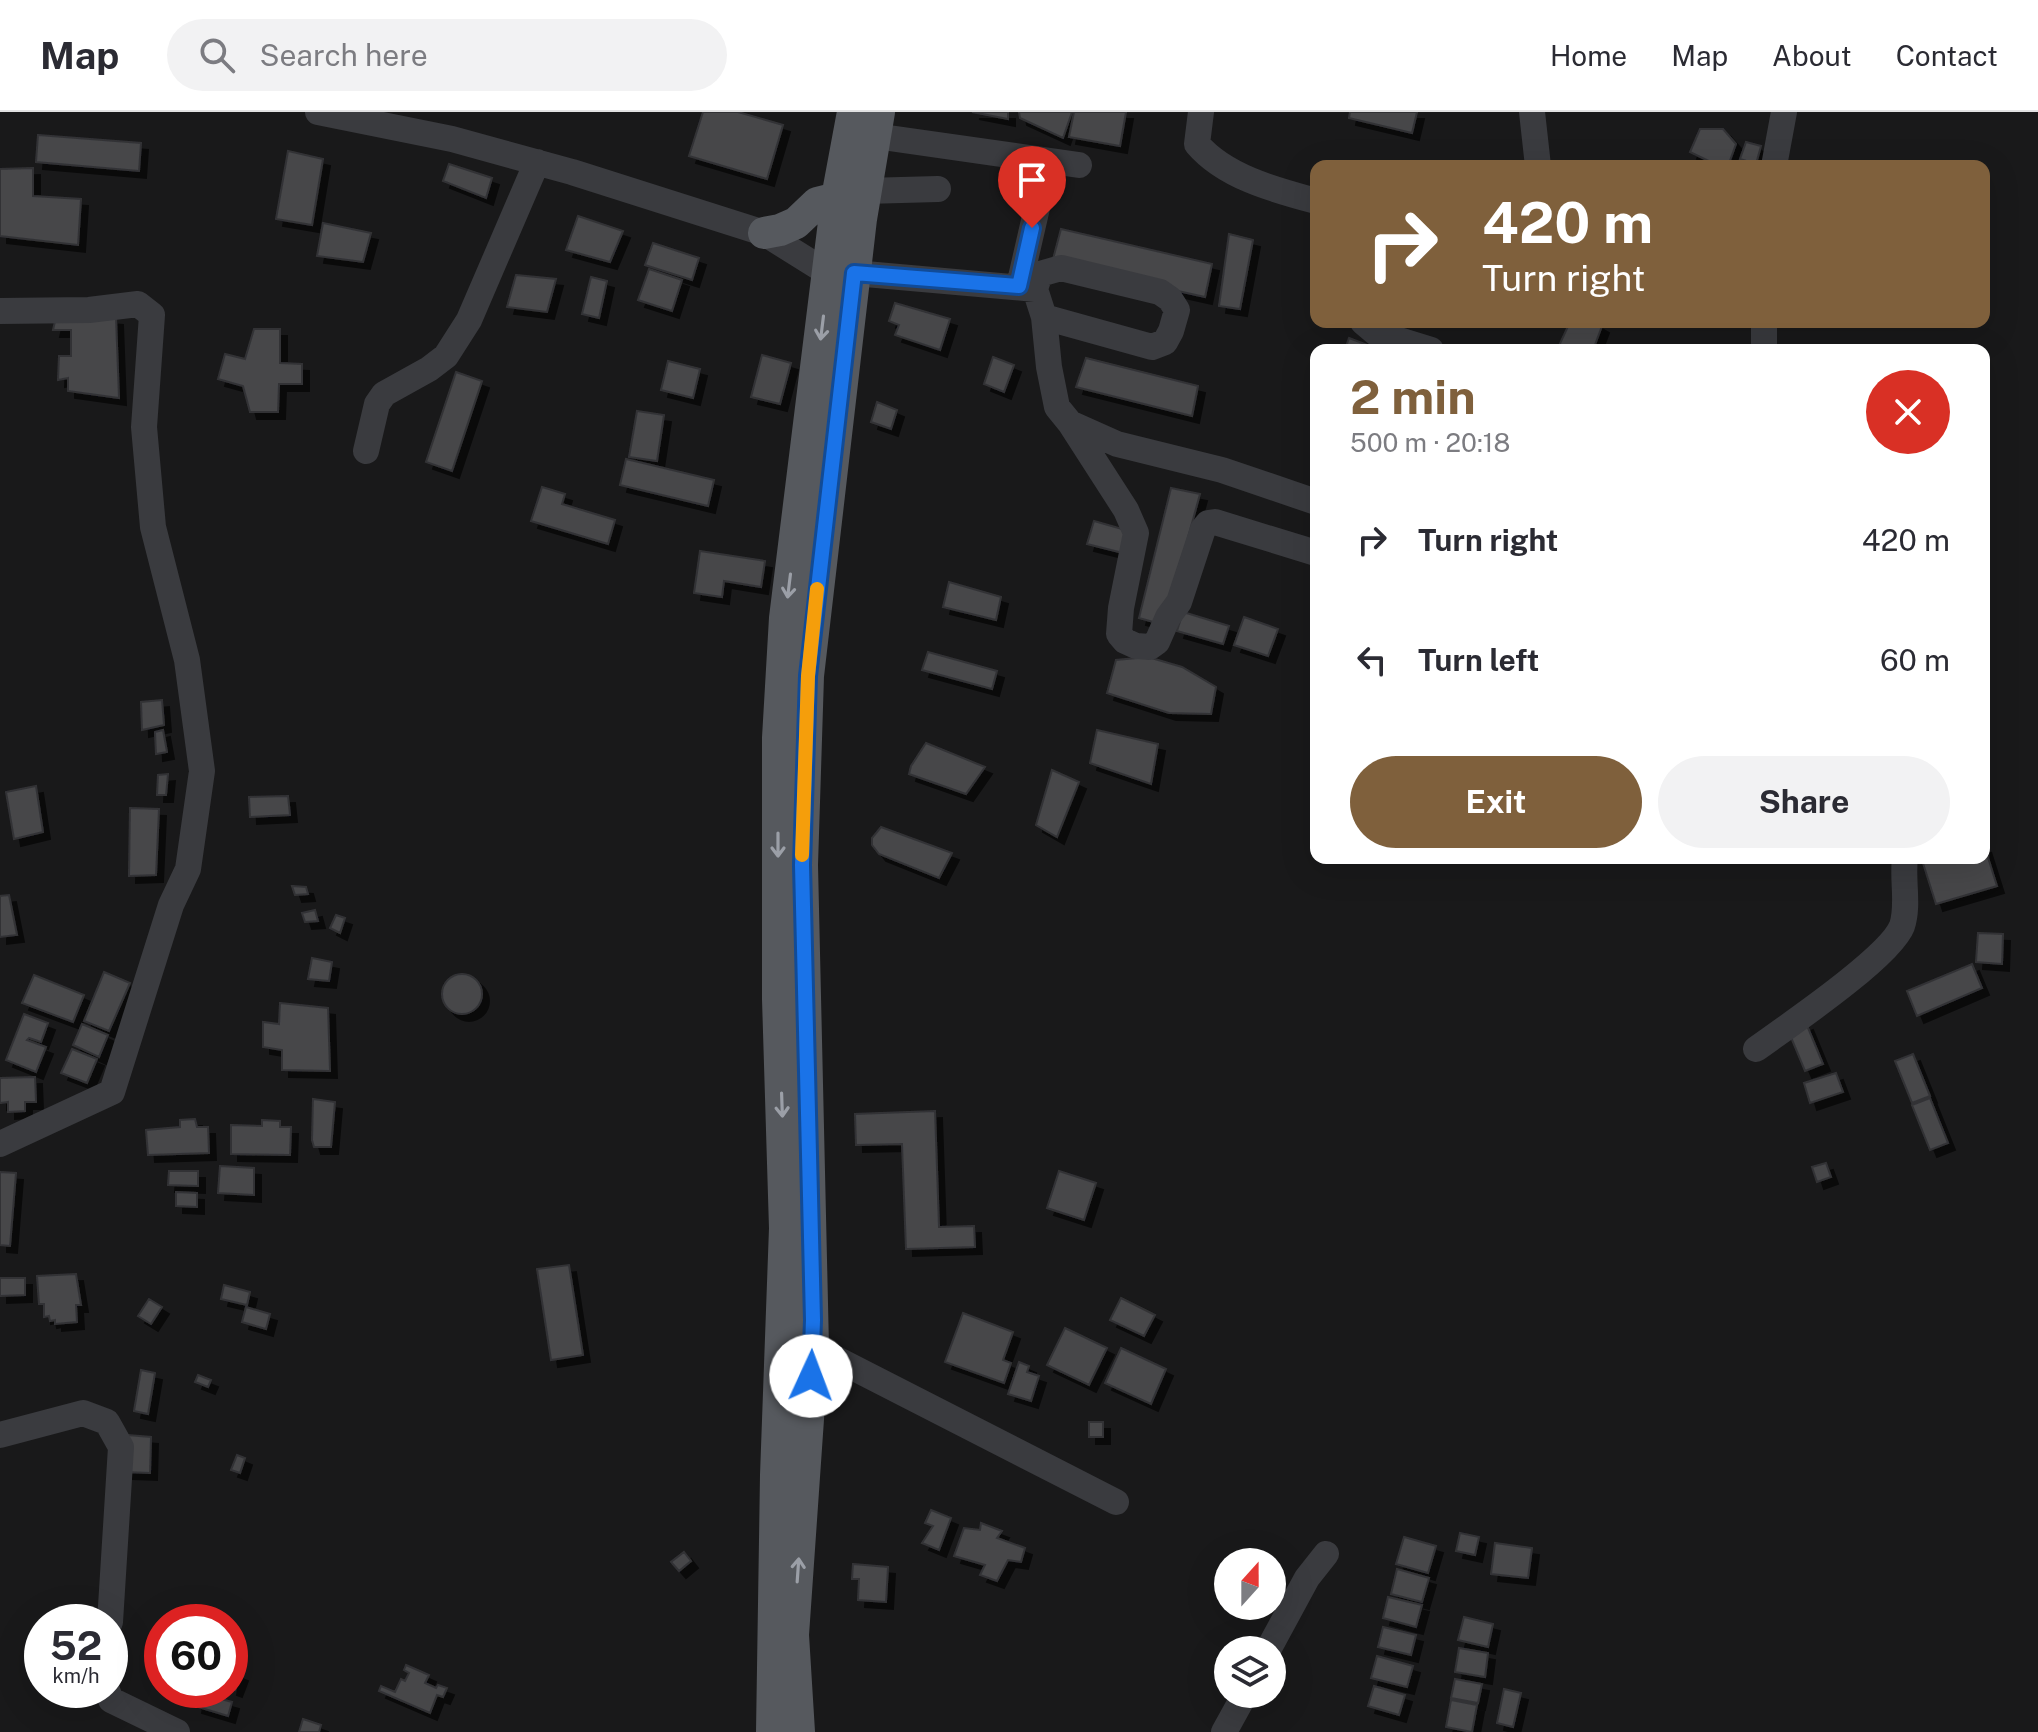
<!DOCTYPE html>
<meta charset="utf-8">
<style>
body{margin:0;font-family:"Public Sans",sans-serif;background:#f2f2f3;color:#2b2b33;height:100vh;display:flex;flex-direction:column;font-size:30px;white-space:nowrap}
*{box-sizing:border-box;margin:0}
p{font-size:26px;color:#7c7c81}
.icon{flex:none;width:44px;height:44px;fill:none;stroke:currentColor;stroke-width:2;stroke-linecap:round;stroke-linejoin:round}
.map{position:relative;flex:1;overflow:hidden}
.side{position:absolute;left:1310px;top:232px;width:680px;height:520px;display:flex;flex-direction:column;background:#fff;border-radius:16px;box-shadow:0 8px 32px #0002}
.side>*{flex:none}
.hud{position:absolute;left:1310px;top:48px;width:680px;height:168px;border-radius:16px;box-shadow:0 8px 32px #0002;background:#7f603c;color:#fff;overflow:hidden}
.needle{width:52px;rotate:21deg}
.tools{position:absolute;left:1214px;top:1436px;display:grid;gap:16px}
.tools a{display:grid;place-items:center;width:72px;height:72px;border-radius:50%;background:#fff;box-shadow:0 8px 32px #0002;font-size:40px}
.speed{position:absolute;left:24px;top:1492px;display:flex;gap:16px;font-size:40px;font-weight:700;text-align:center}
.speed>*{display:grid;place-content:center;width:104px;height:104px;border-radius:50%;background:#fff;box-shadow:0 8px 32px #0002;line-height:1}
.speed small{font-size:20px;font-weight:400}
.speed .limit{border:12px solid #d22;background:#fff;color:#111}
.pin{position:absolute;display:grid;place-items:center;width:68px;height:68px;color:#fff;margin:-82px -34px;border-radius:50% 50% 50% 0;rotate:-45deg;box-shadow:0 0 8px #0007}
.pin .icon{rotate:45deg}
.me{position:absolute;width:88px;margin:-44px;rotate:2deg;stroke-linejoin:round;filter:drop-shadow(0 0 6px #0008)}
.turn{display:flex;align-items:center;gap:28px;height:168px;padding:0 40px;font-size:36px}
.turn .icon{width:104px;height:104px;stroke-width:2.5}
.turn b{display:block;font-size:56px;line-height:68px}
.round{display:grid;place-items:center;flex:none;width:84px;height:84px;border-radius:42px;background:#f2f2f3}
.summary{display:flex;align-items:center;justify-content:space-between;height:136px;padding:0 40px}
h1{font-size:48px;font-weight:700;line-height:60px;color:#7f603c}
.cta{display:flex;gap:16px;margin-top:auto;padding:16px 40px}
.cta a{flex:1;height:92px;border-radius:48px;background:#7f603c;color:#fff;font-size:32px;font-weight:700;line-height:92px;text-align:center}
.cta a+a{background:#f2f2f3;color:#2b2b33}
ul{padding:0;list-style:none}
li{display:flex;align-items:center;gap:24px;height:120px;padding:0 40px}
li div{flex:1}
li b{display:block;font-size:30px}
li em{font-style:normal}
header{display:flex;align-items:center;gap:48px;box-sizing:border-box;height:112px;padding:0 40px;background:#fff;border-bottom:2px solid #e1e1e2}
header strong{font-size:38px}
nav{display:flex;gap:44px;margin-inline-start:auto;font-size:28px}
.search{width:560px;height:72px;background:#f2f2f3;display:flex;align-items:center;gap:20px;box-sizing:border-box;padding:0 28px;border-radius:44px;color:#7c7c81;font-size:30px}
.map>svg:first-child{display:block}
.building{fill:#46474a;stroke:#333336;stroke-width:2;filter:url(#shadow)}
.lines{fill:none;stroke-linecap:round;stroke-linejoin:round}
.minor{stroke:#3a3b3f;stroke-width:26}
.major{stroke:#56595e;stroke-width:32}
.oneway{stroke:#9b9fa7}
.route-casing{stroke:#114b97;stroke-width:20}
.route{stroke:#1a73e8;stroke-width:14}
.slow{stroke:#f59e0b;stroke-width:14}
</style>
<header>
<strong>Map</strong>
<div class="search"><svg class="icon" aria-label="search" viewBox="0 0 24 24"><circle cx="10" cy="10" r="6"/><path d="M15 15l6 6"/></svg>Search here</div>
<nav><a>Home</a><a>Map</a><a>About</a><a>Contact</a></nav>
</header>
<div class="map">
<svg width="2038" height="1620" viewBox="0 0 2038 1620">
<defs>
<filter id="shadow"><feDropShadow dx="7" dy="7" stdDeviation="0" flood-color="#0009"/></filter>
</defs>
<rect width="100%" height="100%" fill="#19191a"/>
<path class="building" d="M703,0H738L783,13L767,67L689,44Z
M972,0H1008V7Z
M1019,0H1072L1063,26L1020,6Z
M1074,0H1126L1120,34L1069,25Z
M1350,0H1417L1412,21L1349,6Z
M1700,17H1723L1736,32L1728,54H1719L1690,40Z
M38,23L141,31L139,59L36,50Z
M1746,30L1761,34L1756,52L1740,47Z
M288,39L323,47L312,113L276,107Z
M449,52L492,66L486,86L443,69Z
M33,56V84L81,87L78,133L0,124V57Z
M578,104L623,119L610,150L566,138Z
M323,111L371,121L363,150L317,144Z
M1061,117L1212,152L1205,185L1052,151Z
M1229,122L1253,128L1240,197L1219,194Z
M653,131L699,146L692,168L645,153Z
M649,157L682,168L672,199L638,188Z
M516,163L556,167L547,200L507,195Z
M591,165L607,169L599,206L582,202Z
M895,191L950,207L940,238L895,223L899,213L889,209Z
M57,201L116,206L119,286L68,279V266L58,268L59,244H71V218H53Z
M1570,210H1595L1602,214L1593,238H1557Z
M254,217H280V251L302,252V272H279L278,300H250L243,274L218,267L225,242L245,247Z
M1349,226L1370,234L1368,238H1345Z
M762,243L791,251L780,292L751,285Z
M993,245L1014,253L1004,280L984,272Z
M1086,246L1198,274L1192,304L1076,275Z
M668,249L700,257L693,286L661,278Z
M456,260L482,269L452,359L426,350Z
M877,290L897,298L891,317L871,310Z
M637,299L664,303L657,349L629,345Z
M626,347L714,368L708,394L620,373Z
M542,375L565,382L562,392L615,408L608,432L531,409Z
M1171,376L1200,382L1164,513L1139,506Z
M1094,409L1136,421L1131,443L1087,432Z
M700,439L765,449L761,475L724,469L722,485L694,481Z
M949,470L1001,485L996,508L943,495Z
M1183,500L1229,514L1223,532L1177,519Z
M1244,505L1278,517L1268,544L1234,533Z
M928,540L997,559L992,577L922,558Z
M1148,545L1182,555L1216,575L1211,602L1169,601L1107,581L1116,548Z
M162,588L164,613L142,618L141,590Z
M163,618L167,640L156,642L155,620Z
M1097,618L1158,632L1151,672L1090,651Z
M926,631L985,655L966,682L909,662L911,654Z
M1052,658L1079,670L1057,725L1036,713Z
M168,662L166,683H157L158,663Z
M36,674L43,720L14,727L6,680Z
M288,684L290,703L250,705L249,685Z
M130,696L159,697L156,763L129,764Z
M881,715L952,741L939,766L879,742L872,733V726Z
M1984,733L1997,774L1936,792L1922,748L1984,746Z
M292,774L306,775L308,782L295,783Z
M9,783L17,823L0,825V784Z
M315,798L318,809L305,810L302,801Z
M336,803L345,806L340,821L330,816Z
M1978,821L2003,822L2002,852L1976,850Z
M312,846L332,850L329,869L308,867Z
M1972,852L1982,876L1917,904L1907,879Z
M104,860L130,871L109,919L84,909Z
M442 882a20 20 0 1 1 40 0a20 20 0 1 1-40 0Z
M34,863L84,883L73,910L22,891Z
M280,891L328,896L330,959L282,958V938L263,935V910L279,912Z
M24,902L48,911L41,930L29,926L27,928L46,935L36,960L6,948Z
M1806,911L1823,952L1805,959L1788,918Z
M82,912L108,923L99,945L73,933Z
M72,937L97,947L87,971L61,961Z
M1913,942L1930,984L1912,991L1895,949Z
M1836,961L1843,980L1810,991L1804,971Z
M35,965L36,990H25V999L8,1000V990L0,991V966Z
M1930,986L1948,1031L1930,1038L1912,993Z
M313,987L335,990L331,1035H314L312,1028Z
M935,999L939,1115L974,1114L975,1135L906,1137L902,1032L856,1033L855,1002Z
M195,1007L197,1015H208L209,1041L148,1043L146,1018L180,1015V1008Z
M262,1008L280,1009V1015H291L290,1043L231,1042V1013L262,1014Z
M1826,1051L1831,1065L1817,1070L1812,1055Z
M220,1054L254,1056V1083L218,1081Z
M169,1059H198V1074L168,1073Z
M1059,1059L1096,1071L1084,1108L1047,1096Z
M0,1060L16,1061L10,1134L0,1133Z
M176,1080L197,1081V1095L176,1094Z
M569,1153L583,1243L551,1248L537,1157Z
M76,1162L81,1193H76L77,1210L55,1212V1208L50,1209L49,1204L44,1205V1192H39L37,1164Z
M0,1166H25V1183L0,1184Z
M224,1173L250,1180L247,1193L221,1187Z
M1121,1186L1155,1203L1144,1224L1110,1208Z
M149,1187L162,1195L151,1212L138,1204Z
M246,1195L270,1202L266,1217L242,1210Z
M963,1201L1013,1220L1003,1248L1011,1251L1004,1271L945,1250Z
M1065,1216L1107,1236L1089,1273L1047,1253Z
M1121,1236L1166,1257L1151,1292L1105,1271Z
M1019,1250L1029,1254L1027,1260L1039,1264L1031,1289L1008,1282Z
M141,1258L155,1261L148,1302L134,1299Z
M198,1263L211,1268L208,1275L195,1270Z
M1089,1310H1103V1325H1089Z
M127,1323L151,1325L150,1361L125,1360Z
M237,1343L245,1346L240,1361L231,1358Z
M931,1398L951,1406L939,1438L922,1431L933,1414L925,1411Z
M981,1411L1002,1419L997,1426L1025,1436L1021,1450L1008,1448L997,1469L980,1463L985,1453L954,1444L964,1416L980,1418Z
M1460,1421L1479,1425L1475,1443L1456,1439Z
M1404,1425L1436,1434L1428,1461L1396,1452Z
M1495,1431L1532,1436L1528,1466L1491,1462Z
M684,1440L691,1449L679,1459L671,1450Z
M853,1452L888,1455L886,1490L858,1488L859,1467H852Z
M1397,1457L1429,1466L1422,1490L1391,1482Z
M1388,1485L1422,1493L1416,1515L1383,1506Z
M1464,1505L1493,1512L1488,1535L1458,1528Z
M1383,1515L1416,1523L1411,1543L1378,1535Z
M1459,1536L1488,1541L1485,1565L1455,1560Z
M1377,1544L1413,1554L1407,1575L1371,1566Z
M406,1553L429,1563L425,1571L436,1576L438,1573L447,1576L443,1585L437,1583L430,1601L379,1579L381,1574L395,1580L401,1567L405,1569L409,1561L404,1558Z
M233,1559L241,1562L235,1578L230,1576Z
M1455,1567L1482,1572L1478,1591L1451,1586Z
M1374,1574L1405,1583L1399,1603L1368,1594Z
M1504,1577L1521,1581L1513,1615L1497,1611Z
M197,1584L208,1587L210,1584L232,1590L228,1604L195,1594Z
M1451,1588L1477,1593L1472,1620L1446,1615Z
M303,1607L321,1613L319,1620H299Z"/>
<g class="lines">
<path class="minor" d="M318,0L452,27L572,60L764,121L828,161
M1201,0L1197,32C1225,65 1275,78 1316,89
M1532,0L1538,54
M875,24L1079,53
M1774,54L1784,0
M865,79L938,77
M854,161L1035,177
M1019,174L1039,87
M0,199L89,198L138,192L152,203L144,315L153,415L187,548L202,659L188,757L171,793L112,980L0,1032
M1044,205L1152,235L1165,230L1171,219L1177,198L1170,187L1160,180L1061,156L1040,162L1035,177L1044,205L1049,255L1057,295L1070,311L1126,398L1136,421L1121,496L1119,522L1125,529L1136,534L1150,535L1157,530L1168,505L1179,490L1203,417L1208,411L1215,410L1316,441
M1363,210L1376,221L1431,238
M1764,210V238
M1070,311L1117,332L1222,358L1316,390
M366,339L377,292L384,282L429,257L446,244L469,208L537,50
M1756,937C1788,914 1890,845 1902,814C1909,793 1902,768 1905,746
M813,1235L1116,1390
M0,1323L83,1301L107,1310L121,1335L110,1510
M1268,1538L1307,1466L1326,1442
M107,1578L111,1588L177,1620
M1224,1620L1245,1582"/>
<path class="major" d="M764,121L780,118L796,111L817,91L837,86
M772,1620L776,1363L785,1116L778,887V626L785,506L837,86L853,0
M799,1620L793,1523L813,1235L802,753L808,564L861,107L879,0"/>
</g>
<defs><path id="oneway-shaft" d="M-6 0H5M1.5-3L5.5 0L1.5 3" fill="none" stroke-width="1.6" stroke-linecap="round" stroke-linejoin="round" transform="scale(2)"/></defs>
<g class="oneway">
<use href="#oneway-shaft" transform="translate(822 216) rotate(97)"/>
<use href="#oneway-shaft" transform="translate(789 474) rotate(97)"/>
<use href="#oneway-shaft" transform="translate(778 733) rotate(90)"/>
<use href="#oneway-shaft" transform="translate(782 993) rotate(88)"/>
<use href="#oneway-shaft" transform="translate(798 1458) rotate(-86)"/>
</g>
<g class="lines">
<g class="route-casing">
<path id="route" d="M811,1264L813,1208L802,753L808,564L854,161L1019,174L1032,116"/>
</g>
<use href="#route" class="route"/>
<path class="slow" d="M802,743L808,564L817,477"/>
</g>
</svg>
<div class="tools">
<a><svg class="needle" viewBox="-14 -14 28 28"><path d="M0-13l5 13h-10z" fill="#e53935"/><path d="M0 13l5-13h-10z" fill="#7c7c81"/></svg></a>
<a><svg class="icon" aria-label="layers" viewBox="0 0 24 24"><path d="M12 4l9 5-9 5-9-5zM3 14l9 5 9-5"/></svg></a>
</div>
<div class="speed"><div>52<small>km/h</small></div><div class="limit">60</div></div>
<div class="pin" style="left:1032px;top:116px;background:#d93025"><svg class="icon" aria-label="arrive" viewBox="0 0 24 24"><path d="M6 21V4h12l-3 4 3 4H6"/></svg></div>
<svg class="me" style="left:811px;top:1264px" viewBox="-20 -20 40 40"><circle r="19" fill="#fff"/><path d="M0-13L10 11 0 6-10 11z" fill="#1a73e8"/></svg>
<div class="hud">
<div class="turn"><svg class="icon" aria-label="right" viewBox="0 0 24 24"><path d="M7 20v-9h11M14 6l5 5-5 5"/></svg><div><b>420 m</b>Turn right</div></div>
</div>
<section class="side">
<div class="summary"><div><h1>2 min</h1><p>500 m · 20:18</p></div><a class="round" style="background:#d93025;color:#fff"><svg class="icon" aria-label="close" viewBox="0 0 24 24"><path d="M6 6l12 12M18 6L6 18"/></svg></a></div>
<ul>
<li><svg class="icon" aria-label="right" viewBox="0 0 24 24"><path d="M7 20v-9h11M14 6l5 5-5 5"/></svg><div><b>Turn right</b></div><em>420 m</em></li>
<li><svg class="icon" aria-label="left" viewBox="0 0 24 24"><path d="M17 20v-9H6M10 6l-5 5 5 5"/></svg><div><b>Turn left</b></div><em>60 m</em></li>
</ul>
<div class="cta"><a>Exit</a><a>Share</a></div>
</section>
</div>
